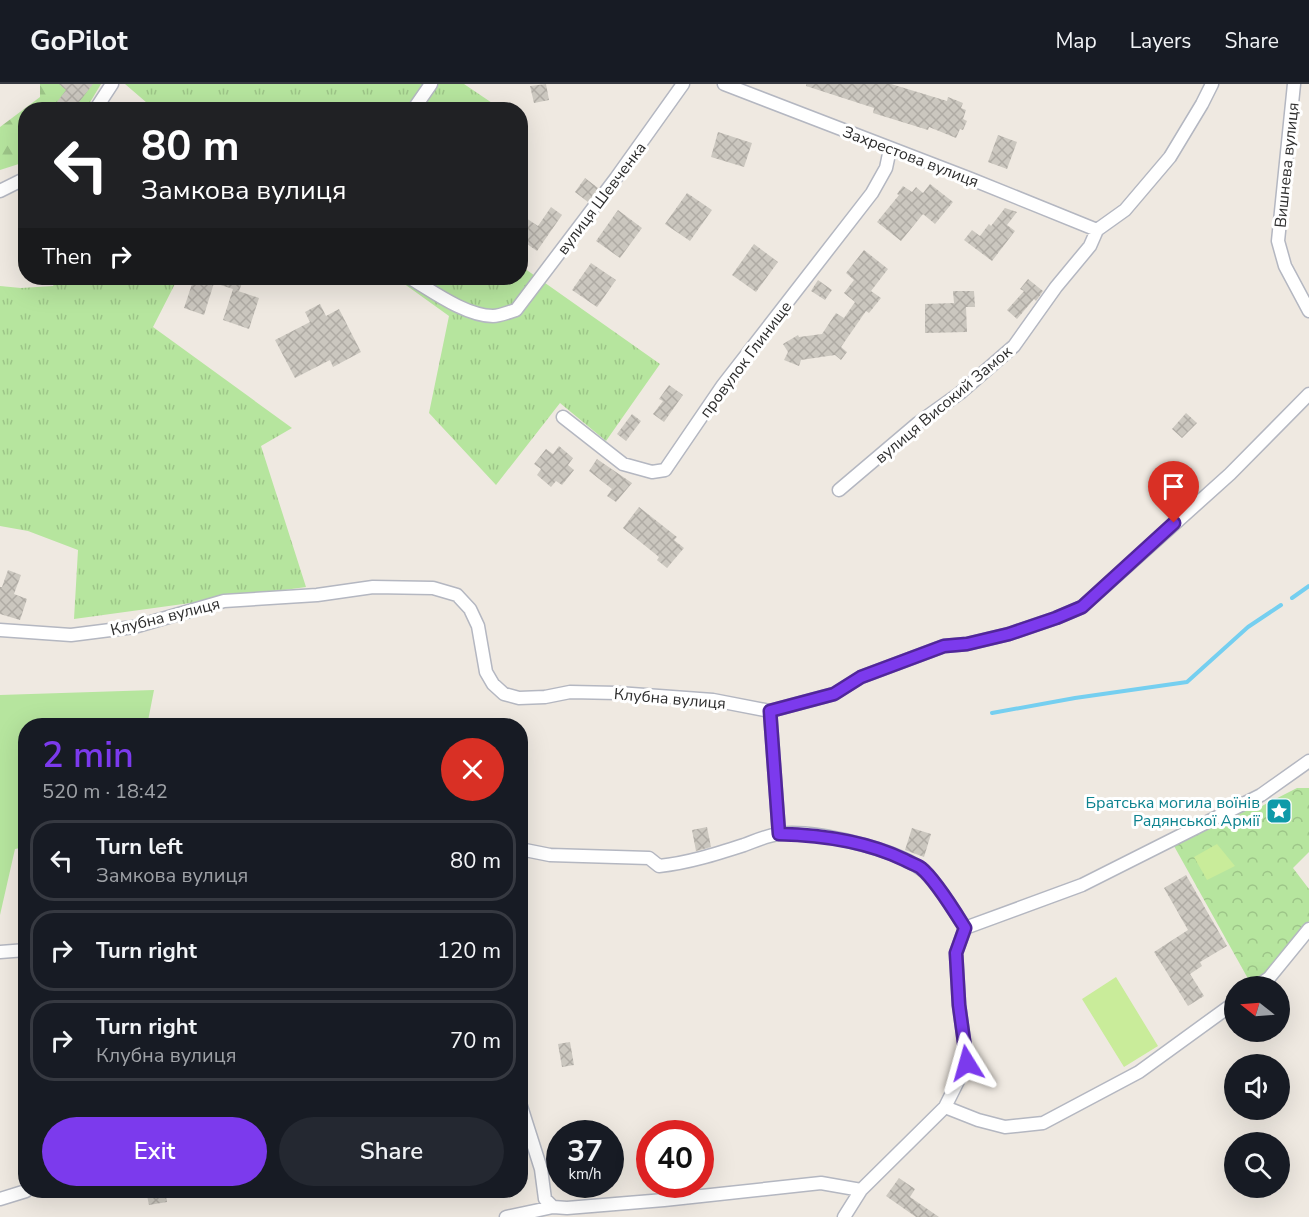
<!DOCTYPE html>
<meta charset="utf-8">
<style>
body{margin:0;font-family:"Nunito Sans",sans-serif;background:#242831;color:#f1f3f6;height:100vh;display:flex;flex-direction:column;font-size:22px;white-space:nowrap}
*{box-sizing:border-box;margin:0}
p{font-size:20px;color:#9ea1a6}
.icon{flex:none;width:33px;height:33px;fill:none;stroke:currentColor;stroke-width:2;stroke-linecap:round;stroke-linejoin:round}
.map{position:relative;flex:1;overflow:hidden}
.panel{position:absolute;left:18px;top:634px;width:510px;height:480px;display:flex;flex-direction:column;background:#171b24;border-radius:24px;box-shadow:0 6px 24px #0002}
.panel>*{flex:none}
.guide{position:absolute;left:18px;top:18px;width:510px;height:183px;border-radius:24px;box-shadow:0 6px 24px #0002;background:#202124;color:#fff;overflow:hidden}
.needle{width:39px;rotate:287deg}
.fabs{position:absolute;left:1224px;top:892px;display:grid;gap:12px}
.fabs a{display:grid;place-items:center;width:66px;height:66px;border-radius:50%;background:#171b24;box-shadow:0 6px 24px #0002;font-size:30px}
.speed{position:absolute;left:546px;top:1036px;display:flex;gap:12px;font-size:30px;font-weight:700;text-align:center}
.speed>*{display:grid;place-content:center;width:78px;height:78px;border-radius:50%;background:#171b24;box-shadow:0 6px 24px #0002;line-height:1}
.speed small{font-size:15px;font-weight:400}
.speed .limit{border:9px solid #d22;background:#fff;color:#111}
.pin{position:absolute;display:grid;place-items:center;width:51px;height:51px;color:#fff;margin:-62px -26px;border-radius:50% 50% 50% 0;rotate:-45deg;box-shadow:0 0 6px #0007}
.pin .icon{rotate:45deg}
.me{position:absolute;width:66px;margin:-33px;rotate:352deg;stroke-linejoin:round;filter:drop-shadow(0 0 4px #0008)}
.turn{display:flex;align-items:center;gap:21px;height:126px;padding:0 24px;font-size:27px}
.turn .icon{width:78px;height:78px;stroke-width:2.5}
.turn b{display:block;font-size:42px;line-height:51px}
.then{display:flex;align-items:center;height:57px;padding:0 24px;background:#0003;gap:12px;font-size:22px}
.round{display:grid;place-items:center;flex:none;width:63px;height:63px;border-radius:32px;background:#242831}
.summary{display:flex;align-items:center;justify-content:space-between;height:102px;padding:0 24px}
h1{font-size:36px;font-weight:600;line-height:45px;color:#7c3aed}
.action{display:flex;gap:12px;margin-top:auto;padding:12px 24px}
.action a{flex:1;height:69px;border-radius:36px;background:#7c3aed;color:#fff;font-size:24px;font-weight:600;line-height:69px;text-align:center}
.action a+a{background:#242831;color:#f1f3f6}
ul{padding:0;list-style:none}
li{display:flex;align-items:center;gap:18px;height:81px;margin:0 12px 9px;padding:0 12px;border:3px solid #363941;border-radius:24px}
li div{flex:1}
li b{display:block;font-size:22px}
li em{font-style:normal}
header{display:flex;align-items:center;gap:36px;box-sizing:border-box;height:84px;padding:0 30px;background:#171b24;border-bottom:2px solid #363941}
header strong{font-size:28px}
nav{display:flex;gap:33px;margin-inline-start:auto;font-size:21px}
.map>svg:first-child{display:block}
.grass{fill:url(#grass-tufts)}
.forest{fill:url(#forest-firs)}
.park{fill:url(#park-crowns)}
.garden{fill:#b6e59e}
.pitch{fill:#c9ec9a}
.lines{fill:none;stroke-linecap:round;stroke-linejoin:round}
.stream{stroke:#75cff0;stroke-width:4}
.building{fill:url(#building-cross-hatch)}
.minor-casing{stroke:#b4b7c1;stroke-width:15}
.minor{stroke:#fff;stroke-width:12}
.route-casing{stroke:#51269a;stroke-width:15}
.route{stroke:#7c3aed;stroke-width:10}
.labels{text-anchor:middle;stroke-width:6;stroke-linejoin:round;paint-order:stroke}
.street-label{font-size:16px;fill:#2e2e2e;stroke:#fff}
.culture-label{font-size:16px;fill:#0d838f;stroke:#fff;text-anchor:end}
</style>
<header>
<strong>GoPilot</strong>
<nav><a>Map</a><a>Layers</a><a>Share</a></nav>
</header>
<div class="map">
<svg width="1309" height="1133" viewBox="0 0 1309 1133">
<defs>
<pattern id="grass-tufts" width="24" height="20" patternUnits="userSpaceOnUse" patternTransform="scale(1.5)"><rect width="24" height="20" fill="#b6e59e"/><path d="M3 7l-1-3M5 7V3M7 7l1-3M15 17l-1-3M17 17v-4M19 17l1-3" fill="none" stroke="#9dc588"/></pattern>
<pattern id="forest-firs" width="22" height="20" patternUnits="userSpaceOnUse" patternTransform="scale(1.5)"><rect width="22" height="20" fill="#b6e59e"/><path d="M5 1l3.5 6h-7zM16 11l3.5 6h-7z" fill="#9dc588"/></pattern>
<pattern id="park-crowns" width="20" height="18" patternUnits="userSpaceOnUse" patternTransform="scale(1.5)"><rect width="20" height="18" fill="#b6e59e"/><path d="M2 6a3 3 0 1 1 6 0M12 15a3 3 0 1 1 6 0" fill="none" stroke="#9dc588"/></pattern>
<pattern id="building-cross-hatch" width="8" height="8" patternUnits="userSpaceOnUse" patternTransform="scale(1.5)"><rect width="8" height="8" fill="#cbc7bf"/><path d="M0 0l8 8M0 8l8-8" fill="none" stroke="#afaba4"/></pattern>
</defs>
<rect width="100%" height="100%" fill="#efe9e1"/>
<path class="grass" d="M125,0H464L501,25H154Z
M521,182L660,280L606,357L560,319L496,401L429,329L449,232L396,194H520Z
M58,194H178L153,243L292,344L261,362L306,503L74,535L78,466L28,447L0,442V202L21,204L53,202Z"/>
<path class="forest" d="M40,0H101L86,25L26,26L25,78L0,86V43L40,13Z"/>
<path class="park" d="M1297,704H1309V768L1293,784L1309,805V837L1267,889L1251,900L1174,762L1252,722L1258,724Z"/>
<path class="garden" d="M154,606L147,642H26L25,763L15,765L0,831V611Z"/>
<path class="pitch" d="M1217,760L1235,782L1207,796L1194,773Z
M1116,893L1158,962L1124,983L1082,915Z"/>
<g class="lines">
<path class="stream" d="M1292,514L1309,502
M992,629L1075,614L1187,598L1248,543L1281,521"/>
</g>
<path class="building" d="M59,0H93L73,26H51L66,6Z
M546,0L549,16L534,19L530,2Z
M806,0H891L947,17L948,13L963,19L961,24L966,26L963,35L967,37L963,46L960,45L956,54L929,43L928,46L873,29L874,24L806,2Z
M718,48L752,59L744,83L711,73Z
M998,51L1017,58L1007,85L988,78Z
M585,94L598,104L588,118L575,108Z
M930,100L953,118L935,140L923,130L901,157L877,138L899,111L897,110L903,102L912,108L916,103L923,109Z
M687,109L712,126L690,157L665,140Z
M551,123L562,131L537,167L520,155V130L538,142Z
M1005,124L1017,128L1007,141L1015,147L992,177L964,156L972,146L980,152L989,140L991,142Z
M618,126L642,144L620,174L596,157Z
M754,160L778,178L756,208L732,191Z
M864,166L888,185L871,207L881,214L869,229L866,227L841,263L847,268L841,276L835,271L801,276L799,282L784,276L788,268L783,260L798,251L799,253L822,250L836,229L844,234L855,218L844,209L854,196L846,189Z
M591,179L616,196L597,223L572,206Z
M194,194L203,196V194H244L239,207L235,206L259,214L249,245L223,236L233,205L214,199L204,231L184,224Z
M1028,195L1043,207L1036,217L1034,215L1017,235L1007,226L1024,207L1020,205Z
M818,196L832,206L825,216L811,207Z
M953,207H974L975,223H966L967,248L925,249V220L954,219Z
M320,220L326,232L339,225L361,268L333,283L330,276L295,294L275,256L310,238L305,228Z
M669,301L683,311L664,338L653,330L663,317L659,315Z
M1186,329L1197,339L1182,354L1172,345Z
M632,330L641,337L626,357L617,350Z
M559,362L573,374L568,381L574,386L562,401L556,397L551,403L537,391L541,385L534,380L546,365L553,370Z
M597,375L632,399L616,418L607,412L612,405L589,387Z
M639,423L677,453L674,456L684,464L667,484L657,476L659,473L623,444Z
M8,486L21,491L14,510L27,515L20,536L0,530V503H2Z
M707,743L711,763L696,767L692,746Z
M912,744L931,750L924,773L905,766Z
M1186,791L1227,862L1200,878L1202,882L1190,890L1204,912L1188,922L1154,868L1188,846L1164,804Z
M570,958L574,981L562,983L558,960Z
M899,1094L915,1105L910,1113L939,1133H916L886,1112Z
M146,1107H165L167,1118L149,1121Z"/>
<g class="lines">
<g class="minor-casing">
<path id="minor" d="M724,0L971,95L1097,146
M1294,0L1278,157L1285,182L1309,227
M95,26L112,0
M413,26L431,0
M0,107L26,94
M410,194C432,207 466,232 493,232C500,232 509,228 516,226L616,94L683,0
M563,333L623,380L652,388L665,386L723,301L872,109L886,84L890,65
M839,406L918,339L960,309L1014,262L1056,203L1090,162L1097,146L1125,126L1170,73L1202,20L1212,0
M0,546L71,551L134,543L224,517L317,511L373,503L433,504L457,511L470,525L478,542L486,588L493,600L504,610L519,614L545,613L570,608L618,609L713,616L770,627L834,610L861,593L944,562L967,560L1009,550L1056,534L1082,523L1230,390L1309,310
M770,627L779,750
M520,765L550,771L649,774L659,782C688,779 716,770 744,761C755,757 768,751 779,750C812,745 895,765 921,785C935,795 955,828 965,844
M0,868L26,866
M1256,903L1269,894L1309,845
M520,1019L541,1085L545,1115L553,1123L567,1124L664,1116L821,1099L861,1106
M945,1023L978,1036L1005,1043L1043,1039L1139,988L1234,919
M0,1115L26,1107
M506,1133L553,1123
M844,1133L861,1106L945,1023L967,979L959,921L956,869L965,844L1082,801L1261,711L1309,677"/>
</g>
<use href="#minor" class="minor"/>
</g>
<g class="lines">
<g class="route-casing">
<path id="route" d="M967,979L959,921L956,869L965,844C955,828 935,795 921,784C917,781 910,779 905,776C866,757 822,751 779,750L770,627L834,610L861,593L944,562L967,560L1009,550L1056,534L1082,523L1174,439"/>
</g>
<use href="#route" class="route"/>
</g>
<defs>
<g id="sight-square" transform="scale(1.35)"><rect x="-9" y="-9" width="18" height="18" rx="4" fill="#0f9aa8" stroke="#fff"/><path d="M0-6L1.8-2.2L6-1.7L2.9 1.2L3.7 5.4L0 3.3L-3.7 5.4L-2.9 1.2L-6-1.7L-1.8-2.2Z" fill="#fff"/></g>
</defs>
<g fill-rule="evenodd">
<use href="#sight-square" x="1279" y="727"/>
</g>
<g class="labels">
<g class="street-label">
<text transform="translate(911 72) rotate(21)" y="6">Захрестова вулиця</text>
<text transform="translate(1286 81) rotate(-84)" y="6">Вишнева вулиця</text>
<text transform="translate(601 114) rotate(-53)" y="6">вулиця Шевченка</text>
<text transform="translate(745 275) rotate(-53)" y="6">провулок Глинище</text>
<text transform="translate(943 320) rotate(-40)" y="6">вулиця Високий Замок</text>
<text transform="translate(165 532) rotate(-14)" y="6">Клубна вулиця</text>
<text transform="translate(670 614) rotate(5)" y="6">Клубна вулиця</text>
</g>
<g class="culture-label">
<text x="1260" y="724">Братська могила воїнів<tspan x="1260" dy="18">Радянської Армії</tspan></text>
</g>
</g>
</svg>
<div class="fabs">
<a><svg class="needle" viewBox="-14 -14 28 28"><path d="M0-13l5 13h-10z" fill="#e53935"/><path d="M0 13l5-13h-10z" fill="#9ea1a6"/></svg></a>
<a><svg class="icon" aria-label="sound" viewBox="0 0 24 24"><path d="M4 9h4l5-4v14l-5-4H4zM17 9q2 3 0 6"/></svg></a>
<a><svg class="icon" aria-label="search" viewBox="0 0 24 24"><circle cx="10" cy="10" r="6"/><path d="M15 15l6 6"/></svg></a>
</div>
<div class="speed"><div>37<small>km/h</small></div><div class="limit">40</div></div>
<div class="pin" style="left:1174px;top:439px;background:#d93025"><svg class="icon" aria-label="arrive" viewBox="0 0 24 24"><path d="M6 21V4h12l-3 4 3 4H6"/></svg></div>
<svg class="me" style="left:967px;top:979px" viewBox="-20 -20 40 40"><path d="M0-17L14 15 0 8-14 15z" fill="#7c3aed" stroke="#fff" stroke-width="4"/></svg>
<div class="guide">
<div class="turn"><svg class="icon" aria-label="left" viewBox="0 0 24 24"><path d="M17 20v-9H6M10 6l-5 5 5 5"/></svg><div><b>80 m</b>Замкова вулиця</div></div>
<div class="then">Then<svg class="icon" aria-label="right" viewBox="0 0 24 24"><path d="M7 20v-9h11M14 6l5 5-5 5"/></svg></div>
</div>
<section class="panel">
<div class="summary"><div><h1>2 min</h1><p>520 m · 18:42</p></div><a class="round" style="background:#d93025;color:#fff"><svg class="icon" aria-label="close" viewBox="0 0 24 24"><path d="M6 6l12 12M18 6L6 18"/></svg></a></div>
<ul>
<li><svg class="icon" aria-label="left" viewBox="0 0 24 24"><path d="M17 20v-9H6M10 6l-5 5 5 5"/></svg><div><b>Turn left</b><p>Замкова вулиця</p></div><em>80 m</em></li>
<li><svg class="icon" aria-label="right" viewBox="0 0 24 24"><path d="M7 20v-9h11M14 6l5 5-5 5"/></svg><div><b>Turn right</b></div><em>120 m</em></li>
<li><svg class="icon" aria-label="right" viewBox="0 0 24 24"><path d="M7 20v-9h11M14 6l5 5-5 5"/></svg><div><b>Turn right</b><p>Клубна вулиця</p></div><em>70 m</em></li>
</ul>
<div class="action"><a>Exit</a><a>Share</a></div>
</section>
</div>
